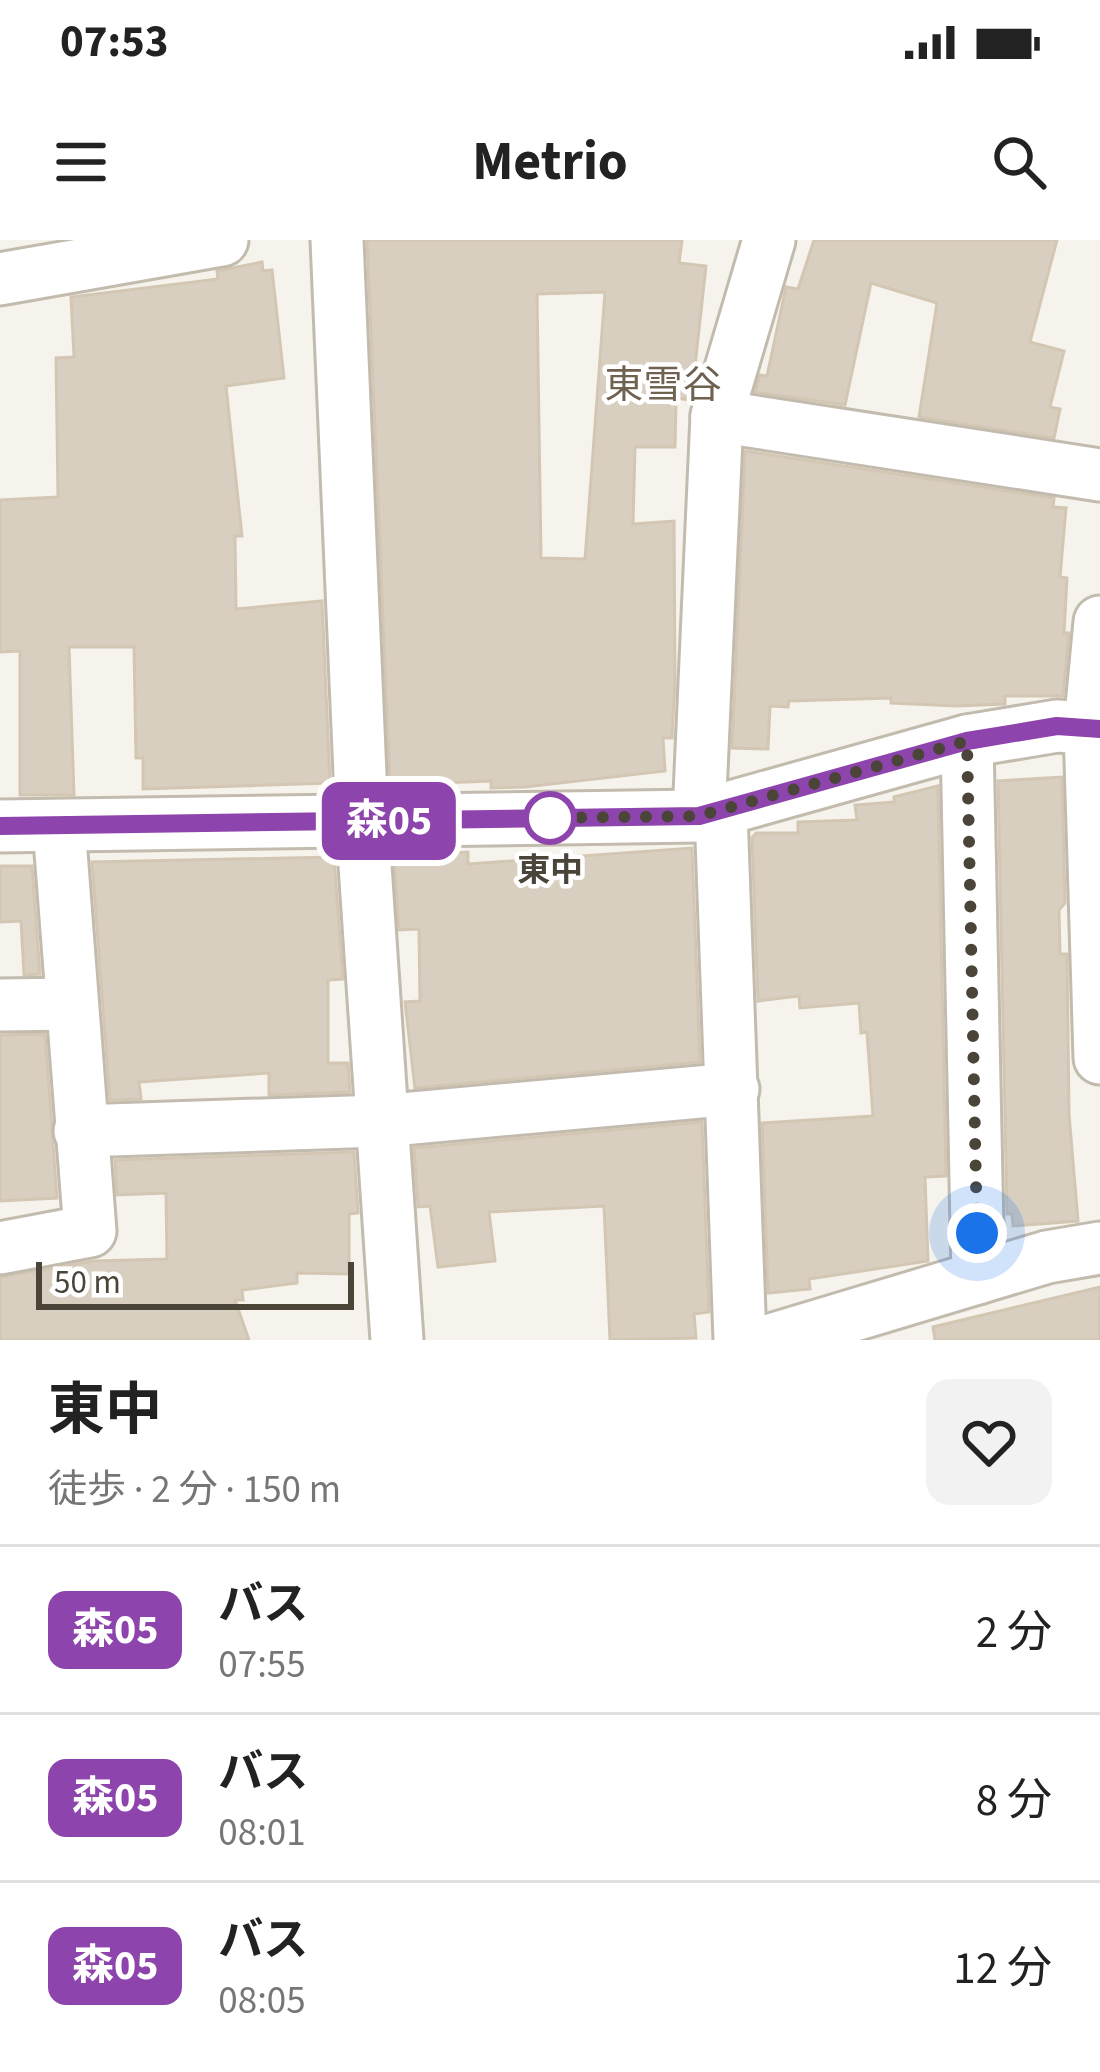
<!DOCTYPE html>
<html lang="ja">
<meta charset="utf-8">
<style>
:root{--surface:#fff;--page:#f2f2f2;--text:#222;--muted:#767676;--line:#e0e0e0}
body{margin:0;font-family:"Source Sans 3","Noto Sans JP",sans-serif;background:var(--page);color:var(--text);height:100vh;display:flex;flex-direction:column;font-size:45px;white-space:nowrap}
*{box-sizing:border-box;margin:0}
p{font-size:39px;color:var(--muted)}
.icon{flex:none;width:66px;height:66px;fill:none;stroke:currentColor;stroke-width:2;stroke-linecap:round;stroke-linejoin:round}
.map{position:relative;height:1100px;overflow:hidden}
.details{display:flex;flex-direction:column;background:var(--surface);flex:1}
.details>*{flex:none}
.badge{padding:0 24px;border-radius:18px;font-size:42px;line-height:78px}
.scale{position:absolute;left:36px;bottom:30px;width:318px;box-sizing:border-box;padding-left:12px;border:6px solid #4b4439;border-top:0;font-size:33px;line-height:42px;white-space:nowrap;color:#4b4439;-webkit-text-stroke:9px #fff;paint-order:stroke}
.you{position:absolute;width:60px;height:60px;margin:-30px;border:9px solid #fff;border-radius:50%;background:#1a73e8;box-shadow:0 0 0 18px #1a73e833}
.map>.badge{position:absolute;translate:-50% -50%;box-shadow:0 0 0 6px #fff}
.round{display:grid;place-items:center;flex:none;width:126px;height:126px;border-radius:24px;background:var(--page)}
.headline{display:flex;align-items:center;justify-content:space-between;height:204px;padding:0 48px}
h1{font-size:57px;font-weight:700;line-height:90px}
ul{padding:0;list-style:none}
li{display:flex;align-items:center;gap:36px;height:168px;padding:0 48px;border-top:3px solid var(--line)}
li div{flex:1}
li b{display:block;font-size:45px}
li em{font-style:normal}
li .badge{min-width:132px;font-weight:700;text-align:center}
.status{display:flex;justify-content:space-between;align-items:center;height:84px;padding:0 60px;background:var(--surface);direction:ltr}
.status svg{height:33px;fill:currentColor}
header{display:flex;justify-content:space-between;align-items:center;height:156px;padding:0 48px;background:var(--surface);font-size:54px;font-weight:700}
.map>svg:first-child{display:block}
</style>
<div class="status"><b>07:53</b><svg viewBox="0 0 49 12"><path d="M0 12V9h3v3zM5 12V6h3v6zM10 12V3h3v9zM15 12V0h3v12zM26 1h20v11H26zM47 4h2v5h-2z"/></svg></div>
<header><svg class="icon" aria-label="menu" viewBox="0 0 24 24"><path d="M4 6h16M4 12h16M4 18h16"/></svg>Metrio<svg class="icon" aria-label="search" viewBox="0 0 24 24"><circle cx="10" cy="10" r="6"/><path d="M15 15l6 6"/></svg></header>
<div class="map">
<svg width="1100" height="1100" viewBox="0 0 1100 1100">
<rect width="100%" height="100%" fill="#f6f3ec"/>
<!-- building -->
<g fill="#d8cfc1" stroke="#d3c7b4" stroke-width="3" fill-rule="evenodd">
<path d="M 367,0 L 682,0 L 679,23 L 706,26 L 695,126 L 700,127 L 690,160 L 676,158 L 675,207 L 635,207 L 633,284 L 674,281 L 675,440 L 672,498 L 663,498 L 665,531 L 525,547 L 491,548 L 491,541 L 390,545 ZM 605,52 L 585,319 L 541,318 L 537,54 Z"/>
<polygon points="814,0 1057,0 1030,102 1064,111 1050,167 1060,169 1054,198 919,177 937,63 871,43 845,165 755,152 760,135 767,136 786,47 798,49"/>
<polygon points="262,22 263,31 272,30 284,138 226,146 242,296 235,296 236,369 322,361 330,543 143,549 143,518 136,518 134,407 69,407 74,555 20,555 20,411 0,412 0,260 58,257 56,118 74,117 71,57 218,39 217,31"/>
<polygon points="745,211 1054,258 1053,267 1066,268 1060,337 1067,338 1064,393 1069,393 1063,456 1005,456 1005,464 957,466 891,463 891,458 789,461 788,467 770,466 768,509 732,508"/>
<polygon points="1062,537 1065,663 1059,670 1060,714 1067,714 1069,874 1078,981 1013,986 1012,974 1007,974 998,541"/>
<polygon points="938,546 946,936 925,937 928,1021 809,1039 810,1049 768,1053 762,883 873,876 867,792 861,793 859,763 800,768 799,756 758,761 752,598 756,593 798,593 798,582 857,580 855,565 894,562 894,557"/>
<polygon points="692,608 700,822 415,848 405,762 420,761 419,689 399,690 394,617 468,612 468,624"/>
<polygon points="334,617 343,739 328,740 328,823 348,823 350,852 269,855 269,833 139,842 141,859 110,860 92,622"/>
<polygon points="0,626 32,626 40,734 24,735 21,681 0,682"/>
<polygon points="45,794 57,958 0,961 0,795"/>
<polygon points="702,882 709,1072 694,1074 696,1098 610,1100 604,966 489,972 495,1021 438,1027 430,966 418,967 414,908"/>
<polygon points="354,912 358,973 349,974 349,1034 297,1033 297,1043 242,1050 243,1060 235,1060 249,1100 0,1100 0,1037 94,1021 167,1019 166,953 117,955 115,920"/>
<polygon points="1100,1047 1100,1100 935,1100 933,1087"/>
</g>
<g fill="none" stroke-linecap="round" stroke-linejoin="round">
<defs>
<g id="minor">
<polyline points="337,0 362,581 397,1100"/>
<polyline points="0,39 222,0"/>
<polyline points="717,176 1100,235"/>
<polyline points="1100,382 1090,487 1100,818"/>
<polyline points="967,501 978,1038"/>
<polyline points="721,572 740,1100"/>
<polyline points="699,576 717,176 769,0"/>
<polyline points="0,586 699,576 967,501 1057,486 1100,489"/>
<polyline points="0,765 71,764"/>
<polyline points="80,891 380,881 733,849"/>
<polyline points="0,1008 90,991 59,586"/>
<polyline points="771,1100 1047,1017 1100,1008"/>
</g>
</defs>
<!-- minor casing -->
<use href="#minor" stroke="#c2bbae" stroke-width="57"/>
<!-- minor -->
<use href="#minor" stroke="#fff" stroke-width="51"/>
</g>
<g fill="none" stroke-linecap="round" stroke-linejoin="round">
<defs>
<polyline id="line" points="0,586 699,576 967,501 1057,486 1100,489"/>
</defs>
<!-- line casing -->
<use href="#line" stroke="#fff" stroke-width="27"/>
<!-- line -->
<use href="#line" stroke="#8e44ad" stroke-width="18"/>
<!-- walk -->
<polyline stroke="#4b4439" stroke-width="12" stroke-dasharray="0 21.6" points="550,578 544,578 699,576 967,501 977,993"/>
</g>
<!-- markers -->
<circle fill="#fff" stroke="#8e44ad" stroke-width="6" cx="550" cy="578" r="24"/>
<g text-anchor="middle" stroke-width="9" stroke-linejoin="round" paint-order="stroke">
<!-- stop labels -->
<g font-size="33" font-weight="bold" fill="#4b4439" stroke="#fff">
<text x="550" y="641">東中</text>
</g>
<!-- quarter labels -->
<g font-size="39" fill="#6e6250" stroke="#fff">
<text x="663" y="158">東雪谷</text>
</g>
</g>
</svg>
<div class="scale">50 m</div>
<div class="you" style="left:977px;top:993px"></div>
<b class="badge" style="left:389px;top:581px;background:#8e44ad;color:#fff">森05</b>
</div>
<section class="details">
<div class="headline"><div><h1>東中</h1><p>徒歩 · 2 分 · 150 m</p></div><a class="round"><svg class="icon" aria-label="heart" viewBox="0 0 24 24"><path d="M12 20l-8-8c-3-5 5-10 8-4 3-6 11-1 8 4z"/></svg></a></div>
<ul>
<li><span class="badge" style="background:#8e44ad;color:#fff">森05</span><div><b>バス</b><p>07:55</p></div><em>2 分</em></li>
<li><span class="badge" style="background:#8e44ad;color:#fff">森05</span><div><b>バス</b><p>08:01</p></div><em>8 分</em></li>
<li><span class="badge" style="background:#8e44ad;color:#fff">森05</span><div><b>バス</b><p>08:05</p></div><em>12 分</em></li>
</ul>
</section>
